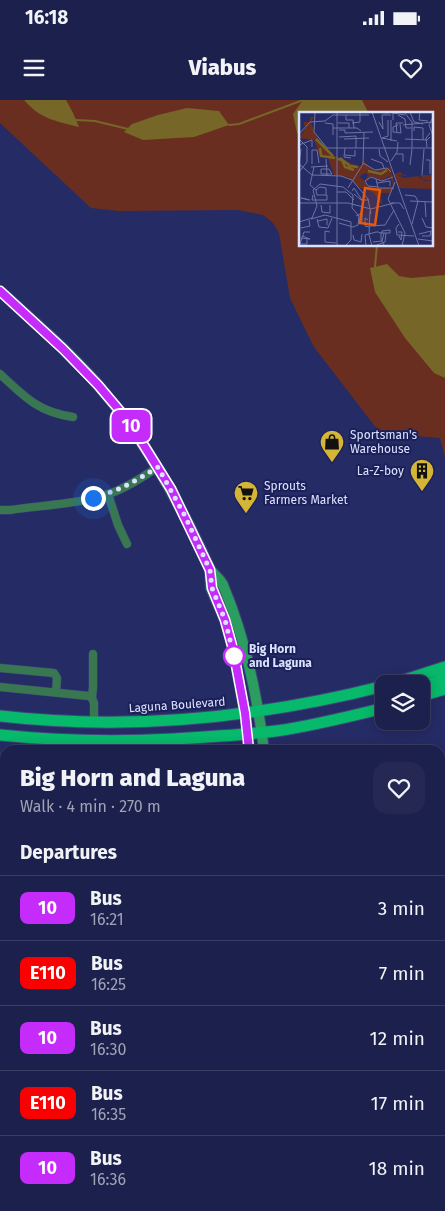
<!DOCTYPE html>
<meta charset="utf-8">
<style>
:root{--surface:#1c204c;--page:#252853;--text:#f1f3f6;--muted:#a0a3b5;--line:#3a3e64}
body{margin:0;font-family:"Fira Sans",sans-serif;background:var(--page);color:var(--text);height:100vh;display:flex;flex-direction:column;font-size:19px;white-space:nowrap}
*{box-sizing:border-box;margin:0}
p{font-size:16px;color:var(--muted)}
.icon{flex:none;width:28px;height:28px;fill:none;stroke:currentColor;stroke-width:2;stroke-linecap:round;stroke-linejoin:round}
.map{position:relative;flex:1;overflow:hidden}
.drawer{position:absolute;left:0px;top:645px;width:445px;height:466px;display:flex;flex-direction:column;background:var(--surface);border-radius:15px 15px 0 0;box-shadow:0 2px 12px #0003,0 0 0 1px var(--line)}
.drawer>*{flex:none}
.badge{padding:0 10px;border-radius:8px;font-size:18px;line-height:32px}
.fabs{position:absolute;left:375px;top:575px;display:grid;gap:10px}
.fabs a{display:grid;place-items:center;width:55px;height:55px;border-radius:10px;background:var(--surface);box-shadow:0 2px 12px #0003,0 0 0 1px var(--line);font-size:25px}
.you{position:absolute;width:25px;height:25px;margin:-12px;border:4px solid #fff;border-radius:50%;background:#1a73e8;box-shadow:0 0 0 8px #1a73e833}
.map>.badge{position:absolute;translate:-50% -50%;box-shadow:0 0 0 2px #fff}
h2{padding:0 20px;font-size:19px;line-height:45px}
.round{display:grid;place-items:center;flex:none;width:52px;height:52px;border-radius:15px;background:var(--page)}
.summary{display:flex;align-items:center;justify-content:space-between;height:85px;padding:0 20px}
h1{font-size:24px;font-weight:800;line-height:38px}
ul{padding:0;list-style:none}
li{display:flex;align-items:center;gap:15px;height:65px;padding:0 20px;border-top:1px solid var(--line)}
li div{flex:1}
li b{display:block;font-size:19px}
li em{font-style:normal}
li .badge{min-width:55px;font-weight:700;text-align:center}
.status{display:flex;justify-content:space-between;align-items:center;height:35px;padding:0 25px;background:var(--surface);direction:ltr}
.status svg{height:14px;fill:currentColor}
header{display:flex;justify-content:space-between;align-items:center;height:65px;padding:0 20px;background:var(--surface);font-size:22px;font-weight:800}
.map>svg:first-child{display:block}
</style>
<div class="status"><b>16:18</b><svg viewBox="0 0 49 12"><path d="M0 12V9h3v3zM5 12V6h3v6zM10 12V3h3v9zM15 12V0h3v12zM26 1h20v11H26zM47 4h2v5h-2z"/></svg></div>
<header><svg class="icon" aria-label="menu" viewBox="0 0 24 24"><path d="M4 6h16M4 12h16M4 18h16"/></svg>Viabus<svg class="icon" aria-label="heart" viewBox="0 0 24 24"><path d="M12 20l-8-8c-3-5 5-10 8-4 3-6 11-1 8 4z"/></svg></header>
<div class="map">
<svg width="445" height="1111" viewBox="0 0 445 1111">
<rect width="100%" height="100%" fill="#252b65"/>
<!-- green -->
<path fill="#6a2e20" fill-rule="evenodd" d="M 0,0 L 445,0 L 445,357 L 440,338 L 380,333 L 314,247 L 304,227 L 290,198 L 279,133 L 273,123 L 263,115 L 238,110 L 119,111 L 91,108 L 0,23 ZM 300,14 L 431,14 L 431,145 L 300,145 Z"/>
<!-- water -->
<g fill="#766627">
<path d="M 24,0 L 66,0 L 73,13 L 79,27 C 56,21 40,19 24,0 Z"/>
<polygon points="303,0 362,0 369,14 300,14 300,37 297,33 293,14"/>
<polygon points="187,8 219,11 229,25 194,37 143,40 124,32 132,24 158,15"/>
<polygon points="387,164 399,176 411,178 445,175 445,278 434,273 405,238 375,192 370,168"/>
</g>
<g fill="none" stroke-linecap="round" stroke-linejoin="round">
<!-- stream -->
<g stroke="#766627" stroke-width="2">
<polyline points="76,20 95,21 128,29"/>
<polyline points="229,25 239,24 303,0"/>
<polyline points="375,167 377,145"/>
</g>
<defs>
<g id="minor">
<path d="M 0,274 C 25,297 38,312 73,317"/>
<polyline points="108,394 118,425 127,444"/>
<path d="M 0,410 L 10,410 C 43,405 83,404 114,392 C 130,386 144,376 158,367"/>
<polyline points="0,568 54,573 57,578 56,592"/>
<polyline points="0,587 89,596 92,598 94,603 94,622"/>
<polyline points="92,598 93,587 93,554"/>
<polyline points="0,695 5,696"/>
<polyline points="0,786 5,786"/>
<polyline points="0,885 5,883"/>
<polyline points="440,934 445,932"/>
<polyline points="0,1074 5,1074"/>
<polyline points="56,1106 56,1111"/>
<polyline points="143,1106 144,1111"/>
<polyline points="227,1106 228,1111"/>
</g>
<g id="secondary">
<path d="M 0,191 C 34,222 69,251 99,286 C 146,341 179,401 209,467 C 212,474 220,478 223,485 C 245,537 257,594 264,650"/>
<polyline points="210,470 211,488 225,520 233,549 245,613 249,650"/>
<polyline points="311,1106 311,1111"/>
</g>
<g id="primary">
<polyline points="392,584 445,567"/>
<polyline points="421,595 429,584 445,578"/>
<polyline points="421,596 445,589"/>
<path d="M 0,616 C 130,631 258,618 384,586"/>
<path d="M 0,635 C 58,641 116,642 174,639 C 208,637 243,635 276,631 C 312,626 348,617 384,608"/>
</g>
</defs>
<!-- minor casing -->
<use href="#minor" stroke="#3e457b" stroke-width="9"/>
<!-- secondary casing -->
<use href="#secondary" stroke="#3e457b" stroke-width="12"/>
<!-- primary casing -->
<use href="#primary" stroke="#3e457b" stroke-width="13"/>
<!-- minor -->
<use href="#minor" stroke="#387750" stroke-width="8"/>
<!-- secondary -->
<use href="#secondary" stroke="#2b9d5f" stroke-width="10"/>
<!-- primary -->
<use href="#primary" stroke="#07b96a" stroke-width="11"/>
</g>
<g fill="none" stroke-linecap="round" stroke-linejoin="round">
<defs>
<polyline id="line" points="0,191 63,249 98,285 120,311 138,336 171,389 210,470 212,488 225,520 233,549 245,613 249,650"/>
</defs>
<!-- line casing -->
<use href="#line" stroke="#fff" stroke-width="11"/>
<!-- line -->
<use href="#line" stroke="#c52bfb" stroke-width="8"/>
<!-- walk -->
<path stroke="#dbe2ff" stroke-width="5" stroke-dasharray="0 9" d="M 93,398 C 118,391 136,381 158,367 L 185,416 L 210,470 L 212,488 L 225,520 L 234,556"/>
</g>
<!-- icons -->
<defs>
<symbol id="shop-pin" viewBox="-11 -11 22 30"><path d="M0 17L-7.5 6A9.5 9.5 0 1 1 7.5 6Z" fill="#d5b535" stroke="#1c2059"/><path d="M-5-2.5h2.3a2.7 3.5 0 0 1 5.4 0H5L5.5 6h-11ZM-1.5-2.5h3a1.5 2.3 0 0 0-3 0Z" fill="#111"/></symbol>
<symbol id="building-pin" viewBox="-11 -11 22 30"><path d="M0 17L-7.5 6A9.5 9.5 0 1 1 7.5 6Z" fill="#d5b535" stroke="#1c2059"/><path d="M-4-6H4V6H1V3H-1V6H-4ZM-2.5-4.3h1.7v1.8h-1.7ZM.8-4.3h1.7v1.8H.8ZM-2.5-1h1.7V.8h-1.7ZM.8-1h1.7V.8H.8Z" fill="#111"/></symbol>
<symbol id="supermarket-pin" viewBox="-11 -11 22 30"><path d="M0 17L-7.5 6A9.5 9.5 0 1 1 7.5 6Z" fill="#d5b535" stroke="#1c2059"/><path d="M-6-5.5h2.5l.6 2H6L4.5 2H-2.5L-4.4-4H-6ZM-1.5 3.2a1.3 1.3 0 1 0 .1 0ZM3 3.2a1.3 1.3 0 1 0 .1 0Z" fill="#111"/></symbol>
</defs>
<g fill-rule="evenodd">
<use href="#shop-pin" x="318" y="328" width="28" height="38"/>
<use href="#building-pin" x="408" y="357" width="28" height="38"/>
<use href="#supermarket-pin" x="232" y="379" width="28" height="38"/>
</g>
<!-- markers -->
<circle fill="#fff" stroke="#c52bfb" stroke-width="2.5" cx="234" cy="556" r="10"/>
<g text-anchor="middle" stroke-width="4" stroke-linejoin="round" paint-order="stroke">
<!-- poi labels -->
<g font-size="12" fill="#dbe2ff" stroke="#1c2059" text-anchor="start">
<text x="350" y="339">Sportsman's<tspan x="350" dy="14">Warehouse</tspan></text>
<text x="404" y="375" text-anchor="end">La-Z-boy</text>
<text x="264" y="390">Sprouts<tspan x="264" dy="14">Farmers Market</tspan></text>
</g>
<!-- stop labels -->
<g font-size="12" font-weight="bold" fill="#dbe2ff" stroke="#1c2059" text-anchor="start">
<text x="249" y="553">Big Horn<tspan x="249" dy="14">and Laguna</tspan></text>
</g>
<!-- street labels -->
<g font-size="12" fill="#dbe2ff" stroke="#1c2059">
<text transform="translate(177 605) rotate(-4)" y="4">Laguna Boulevard</text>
</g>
</g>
<!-- overview -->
<g transform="translate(299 12)">
<rect width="134" height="134" fill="#252b65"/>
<path d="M 11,5 L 15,5 L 12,10 L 15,20 L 22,32 L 34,43 L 59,54 L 63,54 L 63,50 L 64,49 L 75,59 L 91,55 L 96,74 L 91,81 L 81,81 L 84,94 L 74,80 L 61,76 L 49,65 L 35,63 L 29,46 L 21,45 L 15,28 L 0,26 L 9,12 L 6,15 L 4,10 L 11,10 ZM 66,61 L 69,63 L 66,69 L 72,64 L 83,68 L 91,64 L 95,76 L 69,76 L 65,68 L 60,65 ZM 101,60 L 105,64 L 107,61 L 107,64 L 99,63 L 105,66 L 119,64 L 125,69 L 133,68 L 124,68 L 121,63 L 133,63 L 134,77 L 100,76 L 95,62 Z" fill="#6a2e20" fill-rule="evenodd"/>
<path fill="none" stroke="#766627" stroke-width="2.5" d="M 17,27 L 34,44M 21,36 L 22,44 L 36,46M 41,46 L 51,54 L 59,55M 39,47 L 43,48 L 46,55 L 55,58M 69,59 L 82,62 L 88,58"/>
<path fill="none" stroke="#6e74a3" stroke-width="1" d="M 16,0 L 15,20 L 28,36 L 134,36M 38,0 L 38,134M 73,0 L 120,134M 75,0 L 90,1M 105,0 L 113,10 L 113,36M 111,0 L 115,10 L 124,12M 121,0 L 120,8 L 129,9M 47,3 L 47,8 L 54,8 L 55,16M 99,3 L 106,7 L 107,16 L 112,16M 134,5 L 130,13 L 134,24M 92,8 L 92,29M 94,8 L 94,1 L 106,3M 80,10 L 84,17 L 83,3 L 92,3M 26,11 L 34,12 L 34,23M 39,11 L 50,11 L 50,16M 53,11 L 61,10 L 61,0M 99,13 L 94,15 L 94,20 L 102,21 L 101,12M 104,13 L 134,10M 34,16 L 58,16 L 62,19M 40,18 L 46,18 L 46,21 L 74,20M 115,19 L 115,15 L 124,16 L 124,28M 98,21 L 97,11 L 104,11M 0,22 L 11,10 L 26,9 L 34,3 L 70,3M 40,25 L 57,24 L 57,36M 83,26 L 98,29M 83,26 L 89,24 L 89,8M 45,27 L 70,26M 106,27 L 128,28 L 131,25M 0,33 L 13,28 L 13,35M 128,35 L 127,26 L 131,21M 46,36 L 45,45 L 52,46M 80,37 L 81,44 L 89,50M 97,42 L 104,42 L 104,50M 46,43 L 56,44 L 56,38M 27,47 L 28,64M 72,47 L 83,51 L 85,56M 127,48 L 131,48 L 131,62M 92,49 L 98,40 L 99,30M 64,51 L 76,58 L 88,56 L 92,60M 0,52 L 2,37M 0,52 L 13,63 L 42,64 L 53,68 L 69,87 L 72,102M 13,52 L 13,38 L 18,38 L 20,51M 111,53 L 113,37M 12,55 L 29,54M 15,55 L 11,73 L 17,78 L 21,75 L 27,76 L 27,83M 22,57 L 30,57 L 33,62 L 22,62 ZM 0,60 L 8,50 L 8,35 L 1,28M 123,63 L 125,37M 77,67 L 79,76 L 95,76M 96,70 L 89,87 L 106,121 L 103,134M 78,71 L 91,69 L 91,74M 79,75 L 69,74 L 66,69 L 72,65 L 83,69 L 94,65M 49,76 L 64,52 L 65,21M 53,79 L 55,76 L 63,88M 38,80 L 47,80 L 55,88M 55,82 L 62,88 L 70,88M 14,83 L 13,88 L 28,88 L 28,83 L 18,83 L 17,78M 106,83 L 116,84 L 119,89M 10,88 L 2,86 L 11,88M 111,89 L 134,90M 126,90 L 127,105M 0,91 L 49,91 L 72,97 L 95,91M 92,91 L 101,91 L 105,97M 22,93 L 23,100 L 31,101 L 31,93M 71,99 L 70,123 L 73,134M 57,104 L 63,101 L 63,110M 123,106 L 127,115 L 134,116M 12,107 L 26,103 L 52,110 L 52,128 L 46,134M 18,107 L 20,115 L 29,116 L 33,106M 69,108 L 66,106 L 66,114 L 70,115M 19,109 L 28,107 L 28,113M 0,110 L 13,106 L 18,94 L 14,78 L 21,72 L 44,75 L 54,83 L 53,96 L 60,104 L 59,113 L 54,115 L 40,111M 100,112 L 97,116 L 98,123 L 115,124M 113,112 L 119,89M 71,114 L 86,113 L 95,98M 2,116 L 11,114 L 10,108M 31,120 L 26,119 L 26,130 L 37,131M 99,120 L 103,120 L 102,128 L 100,124M 120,122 L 132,119 L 131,124 L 123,124M 54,123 L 55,128 L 62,130 L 63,122M 2,126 L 11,127 L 3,124M 8,127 L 8,132 L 1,132 L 5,120 L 11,120M 119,127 L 134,129M 74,130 L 83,129 L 85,121M 12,134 L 28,134M 67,134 L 66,123 L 77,120 L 79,120 L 82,121 L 91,121 L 91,118 L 83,119 L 83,121 L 82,121 L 82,127 L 85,133M 75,134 L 86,130 L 87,121"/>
<path fill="#e8590c" fill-opacity="0.15" stroke="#e8590c" stroke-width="2.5" d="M 66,76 L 81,78 L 76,113 L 61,111 Z"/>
<rect width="134" height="134" fill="none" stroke="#dbe2ff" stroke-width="2.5"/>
</g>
</svg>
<div class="fabs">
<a><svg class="icon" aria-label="layers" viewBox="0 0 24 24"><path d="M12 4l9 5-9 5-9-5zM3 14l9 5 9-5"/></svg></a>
</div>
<div class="you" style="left:93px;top:398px"></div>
<b class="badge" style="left:131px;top:326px;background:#c52bfb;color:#fff">10</b>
<section class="drawer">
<div class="summary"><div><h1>Big Horn and Laguna</h1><p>Walk · 4 min · 270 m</p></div><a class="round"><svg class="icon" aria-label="heart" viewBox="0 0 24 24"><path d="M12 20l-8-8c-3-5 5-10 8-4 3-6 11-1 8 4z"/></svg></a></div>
<h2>Departures</h2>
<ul>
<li><span class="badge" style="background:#c52bfb;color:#fff">10</span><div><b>Bus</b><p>16:21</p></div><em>3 min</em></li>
<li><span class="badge" style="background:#fa0000;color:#fff">E110</span><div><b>Bus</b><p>16:25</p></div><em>7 min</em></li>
<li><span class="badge" style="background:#c52bfb;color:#fff">10</span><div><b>Bus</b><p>16:30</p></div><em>12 min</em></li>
<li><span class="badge" style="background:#fa0000;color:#fff">E110</span><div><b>Bus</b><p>16:35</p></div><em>17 min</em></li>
<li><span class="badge" style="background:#c52bfb;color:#fff">10</span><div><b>Bus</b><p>16:36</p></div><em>18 min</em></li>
</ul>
</section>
</div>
